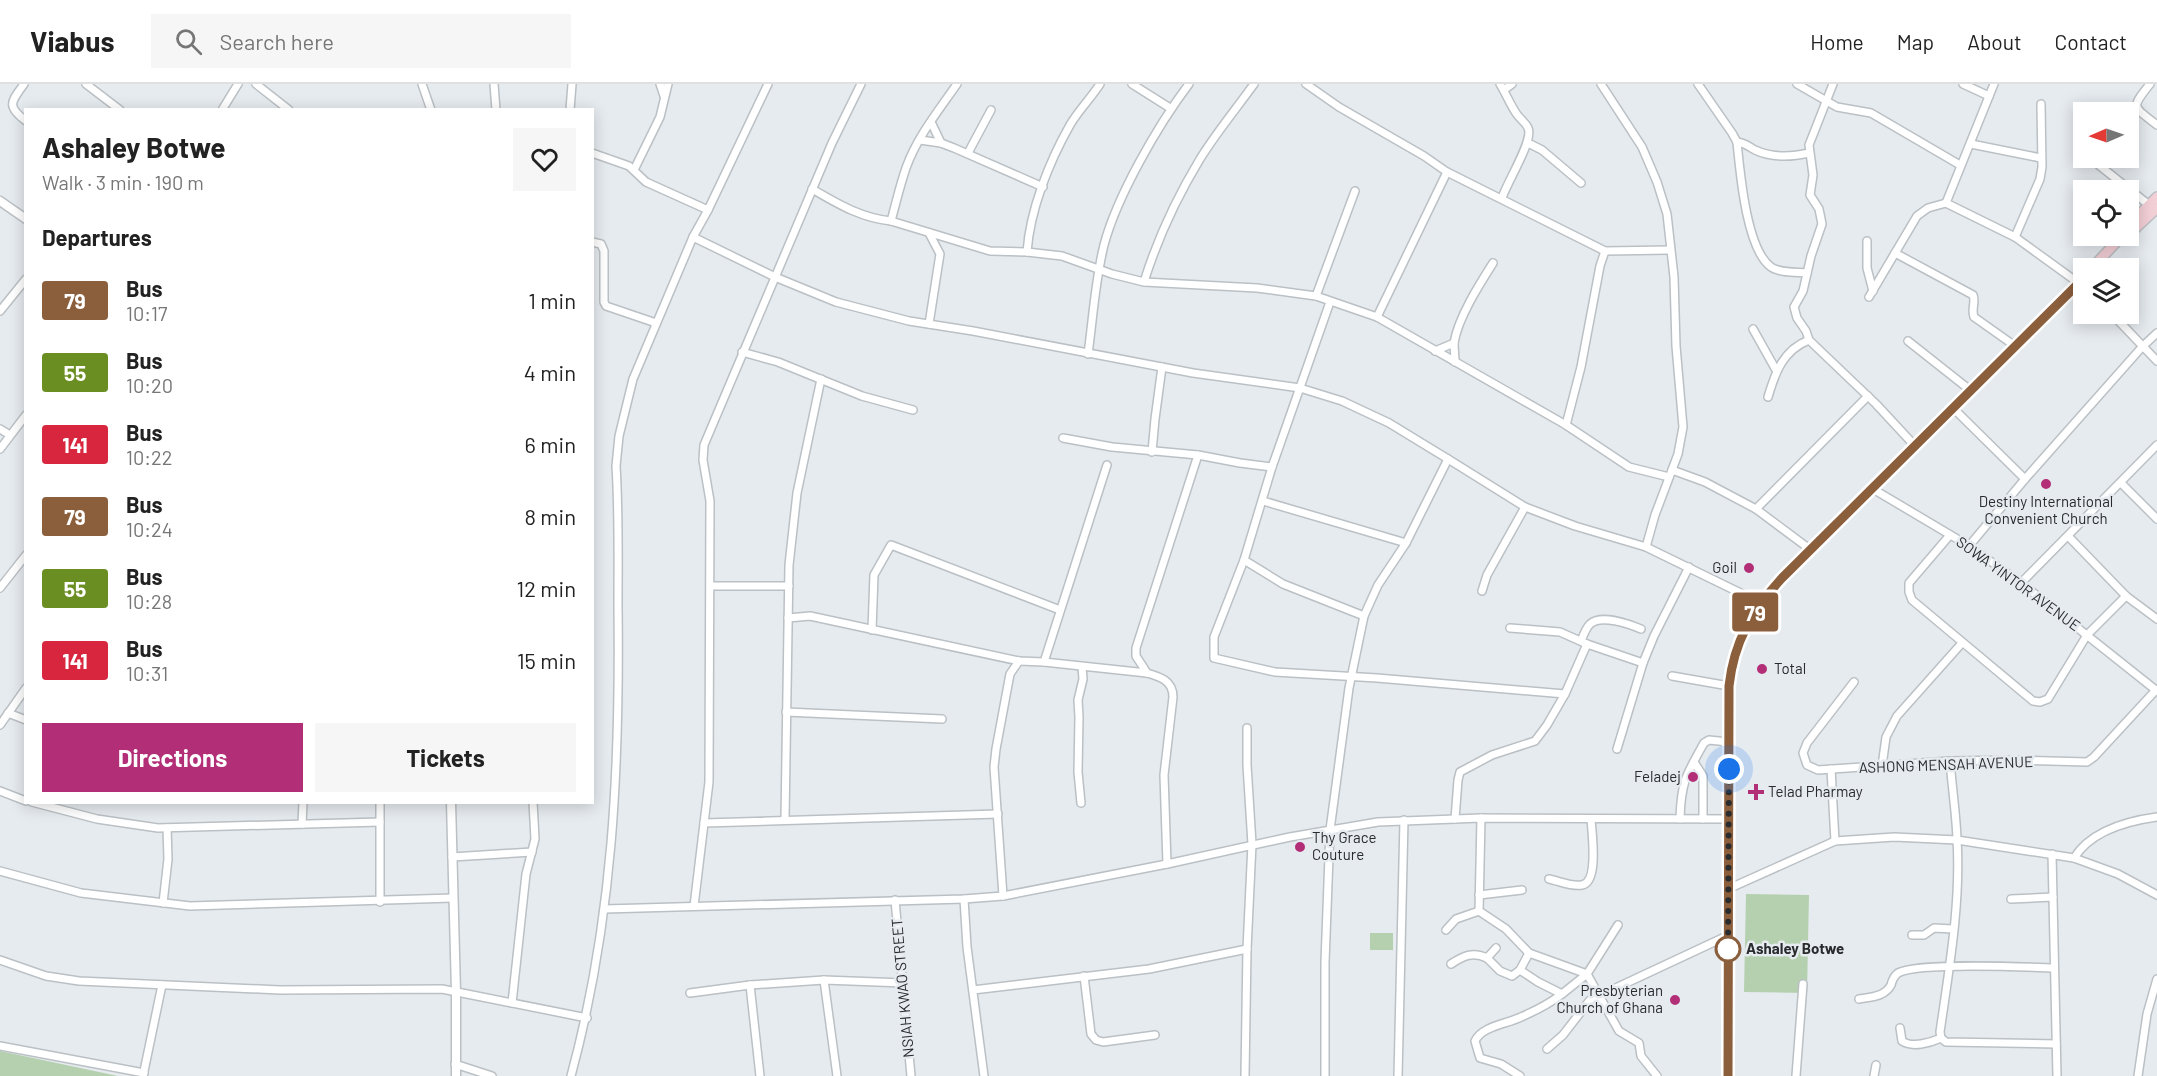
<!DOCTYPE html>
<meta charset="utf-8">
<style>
:root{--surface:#fff;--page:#f6f6f6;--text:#222;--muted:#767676;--line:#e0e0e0;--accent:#b22f78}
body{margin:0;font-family:Barlow,sans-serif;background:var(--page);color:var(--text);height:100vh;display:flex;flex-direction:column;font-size:22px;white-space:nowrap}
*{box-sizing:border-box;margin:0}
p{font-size:20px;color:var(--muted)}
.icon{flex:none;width:33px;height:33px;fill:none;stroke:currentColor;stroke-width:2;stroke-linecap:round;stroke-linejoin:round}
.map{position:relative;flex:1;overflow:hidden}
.details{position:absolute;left:24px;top:24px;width:570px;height:696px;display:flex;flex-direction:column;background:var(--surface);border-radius:0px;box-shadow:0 3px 15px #0003}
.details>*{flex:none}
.badge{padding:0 12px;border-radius:4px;font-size:21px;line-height:39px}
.needle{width:39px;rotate:268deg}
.buttons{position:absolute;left:2073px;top:18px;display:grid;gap:12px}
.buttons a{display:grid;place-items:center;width:66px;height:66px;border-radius:0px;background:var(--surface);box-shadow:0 3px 15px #0003;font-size:30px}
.you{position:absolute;width:30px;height:30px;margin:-15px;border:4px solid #fff;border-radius:50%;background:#1a73e8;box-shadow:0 0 0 9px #1a73e833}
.map>.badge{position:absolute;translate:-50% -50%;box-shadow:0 0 0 3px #fff}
h2{padding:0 18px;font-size:22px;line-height:54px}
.round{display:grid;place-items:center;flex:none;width:63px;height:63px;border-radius:0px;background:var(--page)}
.overview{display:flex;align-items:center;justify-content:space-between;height:102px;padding:0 18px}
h1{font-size:28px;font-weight:700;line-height:45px}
.primary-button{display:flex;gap:12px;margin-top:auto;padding:12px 18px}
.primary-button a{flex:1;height:69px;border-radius:0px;background:var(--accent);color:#fff;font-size:24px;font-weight:700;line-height:69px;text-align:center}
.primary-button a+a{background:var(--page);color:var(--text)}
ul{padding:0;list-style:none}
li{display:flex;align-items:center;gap:18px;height:72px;padding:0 18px}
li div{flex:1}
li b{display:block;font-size:22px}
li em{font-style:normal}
li .badge{min-width:66px;font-weight:700;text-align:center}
header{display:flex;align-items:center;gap:36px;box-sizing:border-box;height:84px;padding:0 30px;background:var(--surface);border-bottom:2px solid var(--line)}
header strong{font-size:28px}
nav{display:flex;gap:33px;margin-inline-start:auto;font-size:21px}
.search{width:420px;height:54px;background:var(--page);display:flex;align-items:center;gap:15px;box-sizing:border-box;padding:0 21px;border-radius:0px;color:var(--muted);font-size:22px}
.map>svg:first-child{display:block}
</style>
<header>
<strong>Viabus</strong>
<div class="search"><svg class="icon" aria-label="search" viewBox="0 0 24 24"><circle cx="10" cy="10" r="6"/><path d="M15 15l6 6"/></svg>Search here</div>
<nav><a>Home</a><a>Map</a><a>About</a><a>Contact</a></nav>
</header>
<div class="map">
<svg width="2157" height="992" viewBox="0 0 2157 992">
<rect width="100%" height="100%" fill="#e6ebf0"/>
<!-- green -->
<g fill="#b5d0af">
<polygon points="1746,810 1809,811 1807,909 1744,908"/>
<rect x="1370" y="849" width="23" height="17"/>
<polygon points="0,967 118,992 0,992"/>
</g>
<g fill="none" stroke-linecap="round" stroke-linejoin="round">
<defs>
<g id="minor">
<path d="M 24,0 C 11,18 6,22 26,37"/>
<polyline points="86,0 120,26"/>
<polyline points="256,0 289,26"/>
<polyline points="422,0 431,26"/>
<polyline points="494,0 496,26"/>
<polyline points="660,0 664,12"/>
<polyline points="1132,0 1170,24"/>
<polyline points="1306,0 1339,23 1424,72 1447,88 1605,167 1670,166"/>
<path d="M 1500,0 C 1506,10 1510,20 1516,29 C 1519,34 1526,39 1528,44 C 1534,56 1507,98 1502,114"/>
<polyline points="1601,0 1642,63 1657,98 1667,130 1674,193 1676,262 1683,343 1678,370 1655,431 1646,463"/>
<path d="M 1698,0 L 1732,49 L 1737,58 C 1740,87 1746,165 1771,183 C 1779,189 1797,188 1807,189"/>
<polyline points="1797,0 1837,23 1871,29 1960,81"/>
<polyline points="1833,0 1809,61 1813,91 1810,111 1819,125 1822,140 1811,172 1803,207 1794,223 1797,234 1806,247 1809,256 1876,320 1915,362"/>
<polyline points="1963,0 1989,12"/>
<polyline points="1994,0 1946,119 2015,153 2084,203"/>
<path d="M 2150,0 C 2130,25 2133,22 2157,41"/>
<polyline points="1504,6 1512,0"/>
<polyline points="222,26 238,0"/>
<polyline points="570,26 572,0"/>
<polyline points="931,38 941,59"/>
<polyline points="920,56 941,59 954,64 1043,103"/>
<path d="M 1737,58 C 1745,59 1748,62 1755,66 C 1772,74 1791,73 1809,69"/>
<polyline points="1528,59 1542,66 1581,99"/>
<polyline points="1971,60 2041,74"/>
<polyline points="592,69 629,82 646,98 708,126"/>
<polyline points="968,69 991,26"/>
<polyline points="2090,74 2149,121"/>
<polyline points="634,86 660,33 668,0"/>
<path d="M 812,105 C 838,120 861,134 891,137 L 990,167 L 1027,168 L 1062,172 L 1112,190 L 1144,198 L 1257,204 L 1316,212 L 1377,233 L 1566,341 L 1629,383 L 1669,393"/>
<path d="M 891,137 C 896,119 900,101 906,84 C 917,53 939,26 957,0"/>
<polyline points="693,153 775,193 836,218 909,237 973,247 1193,289 1300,304 1342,317 1389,339 1448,375 1525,423 1575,442 1646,463 1761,519"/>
<polyline points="2015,153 2040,95 2042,83 2041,20"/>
<polyline points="1867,157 1867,184 1873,207"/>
<polyline points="592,158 601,160 604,167 604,218 606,222 656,239"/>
<path d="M 1027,168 C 1030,126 1049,78 1070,41 C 1078,27 1091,14 1100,0"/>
<path d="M 1895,169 L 1973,211 C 1976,218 1971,225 1974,233 L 2015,262"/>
<path d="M 1144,198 C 1157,156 1177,113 1200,75 C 1216,49 1236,25 1254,0"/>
<polyline points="1316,212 1355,107"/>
<polyline points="1869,213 1917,132 1928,124 1946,119"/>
<polyline points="1330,218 1272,383 1244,476 1214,553 1214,574 1275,588 1377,594 1565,610"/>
<polyline points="0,227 26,195"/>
<polyline points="2112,230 2157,277"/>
<polyline points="1377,233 1447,88"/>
<polyline points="929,240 940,170 929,149"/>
<polyline points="1753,245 1776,286"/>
<polyline points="1908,257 1970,306"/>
<polyline points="1435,267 1454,259"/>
<polyline points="742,268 778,278 862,312 913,326"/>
<path d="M 1088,270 C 1093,234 1095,197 1104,161 C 1117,112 1158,41 1189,0"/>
<path d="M 1455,278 C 1455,272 1454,265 1454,259 C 1458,234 1479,201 1493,179"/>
<path d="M 1768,313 C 1775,289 1783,266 1809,256"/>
<polyline points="1953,324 2025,395"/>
<polyline points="1566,341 1581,283 1600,182 1605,167"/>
<polyline points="0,345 10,351"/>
<polyline points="1063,354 1112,363 1198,371 1240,379 1272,383"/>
<polyline points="0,365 26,331"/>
<polyline points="1152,368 1155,335 1162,283"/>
<polyline points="1672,386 1705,398 1756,425 1811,466"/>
<polyline points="2121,399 2157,435"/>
<polyline points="1873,405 1969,462 2021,499 2157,607"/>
<polyline points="1263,417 1406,459"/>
<polyline points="1756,425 1868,312"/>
<polyline points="1950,451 1909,499 1909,508 1912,516 2033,617 2040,618 2048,615 2087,551 2126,512"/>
<polyline points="2068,452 2126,512 2157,535"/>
<polyline points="1969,462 2025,395 2142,263 2157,249"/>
<polyline points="1244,476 1283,500 1364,532"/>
<polyline points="2021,499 2157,361"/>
<polyline points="711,502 789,502"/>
<polyline points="0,504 26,471"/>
<polyline points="1482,507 1487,491 1525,423"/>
<path d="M 788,534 L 810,532 L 1019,577 L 1044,578 L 1147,589 C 1161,593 1173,597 1173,613 L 1164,691 L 1167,780"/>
<polyline points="1510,544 1560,548 1587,560 1643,579"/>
<polyline points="872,546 874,491 891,461 1060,526"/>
<path d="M 1581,557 C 1583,552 1586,544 1590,540 C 1601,530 1629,540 1641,545"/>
<polyline points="1044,578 1107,381"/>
<polyline points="1147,589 1136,572 1136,564 1198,371"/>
<polyline points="1672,592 1729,602"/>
<polyline points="1854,598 1807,659 1803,669 1807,681 1818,686 1950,677 2014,676 2087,678 2094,673 2156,606"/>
<polyline points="786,628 942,635"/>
<polyline points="8,629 26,636"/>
<polyline points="0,641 26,604"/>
<polyline points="1617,665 1643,579 1654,552 1689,483"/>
<polyline points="1694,678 1703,692 1703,735"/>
<polyline points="1882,682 1886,653 1897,632 1962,559"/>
<polyline points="1831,685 1835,757"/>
<polyline points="0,707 26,717"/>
<polyline points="32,718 97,735 158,744 380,738"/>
<polyline points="380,718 380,818"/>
<polyline points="1081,719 1078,688 1079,633 1078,616 1083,595 1082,583"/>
<polyline points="1481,734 1479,827 1506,845 1529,869 1587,890 1619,947 1639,959 1641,972 1657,992"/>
<polyline points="785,735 789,481 797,409 821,295"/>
<polyline points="1455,735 1458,696 1460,688 1492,671 1535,657 1547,641 1565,610 1587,560"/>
<path d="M 1680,735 C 1681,698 1686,691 1704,659 L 1709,656 L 1728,658"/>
<polyline points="704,739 998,730"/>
<polyline points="302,740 303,718"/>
<polyline points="2052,770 2057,992"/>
<polyline points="452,773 532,768"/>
<path d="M 2074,774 C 2091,747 2127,737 2157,733"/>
<polyline points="0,787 81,809 190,822 453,814"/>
<path d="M 1549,795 C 1559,797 1572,803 1582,801 C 1599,798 1592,750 1591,735"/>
<polyline points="1728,805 1835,757 1894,753 1957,756 2074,774 2118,790 2157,811"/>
<polyline points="1479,811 1522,806"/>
<polyline points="1003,812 994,683 996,665 1010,590 1019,577"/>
<polyline points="964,815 967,863 984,992"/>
<polyline points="2011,815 2053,813"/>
<polyline points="895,816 911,992"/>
<polyline points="163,819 168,775 167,744"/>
<polyline points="694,822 709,698 710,417 703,376 704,361 832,59 861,0"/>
<polyline points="605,825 964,815 1003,812 1167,780 1290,753 1378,738 1481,734 1730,735"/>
<polyline points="1446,846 1456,835 1479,827"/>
<polyline points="1912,851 1924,851 1934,844 1953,845"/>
<polyline points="1496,864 1487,874 1500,887 1512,892 1520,886 1538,898 1562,910 1587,890 1618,841"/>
<polyline points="0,876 46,892 79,897 280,906 442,905 587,934"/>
<path d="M 1451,880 C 1463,872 1473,867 1487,874"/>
<polyline points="1520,886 1529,869"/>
<polyline points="1084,892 1091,950 1096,956 1103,958 1155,951"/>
<polyline points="824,896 837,992"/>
<polyline points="750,901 760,992"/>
<polyline points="973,906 1149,885 1247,865"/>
<polyline points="690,909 750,901 824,896 904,899"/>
<path d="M 1859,915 C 1870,913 1885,913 1891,901 C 1892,897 1894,892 1898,889 C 1918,878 2025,883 2054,884"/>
<polyline points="512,919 526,790 535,755 533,718"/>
<path d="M 1900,944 L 1902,957 C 1912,964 1930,959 1941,954 L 1946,958 L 2056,960"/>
<path d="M 1941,954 L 1940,948 C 1949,885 1961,819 1957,755 C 1956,729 1952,703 1950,677"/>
<polyline points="0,962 144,989"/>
<polyline points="1547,965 1563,951 1590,916 1727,852"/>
<polyline points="455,980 492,992"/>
<polyline points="143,992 162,901"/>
<path d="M 571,992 C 613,837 620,683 618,523 C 618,476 619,429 616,382 L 619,352 L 633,295 L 693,153 L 708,126 L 768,0"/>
<polyline points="1245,992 1247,865 1252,760 1247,681 1247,644"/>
<polyline points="1325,992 1325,878 1330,746 1349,604 1364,532 1378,501 1406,459 1448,375"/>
<polyline points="1398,992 1404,736"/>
<path d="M 1520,992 L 1501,980 L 1480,974 L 1475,957 C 1482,942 1507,940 1521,933 C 1535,927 1549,920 1562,910"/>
<polyline points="1796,992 1803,900"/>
<polyline points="1874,992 1876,981"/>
<polyline points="2138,992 2147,930 2157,895"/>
</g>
<g id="tertiary">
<polyline points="0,117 26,135"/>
<polyline points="451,718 456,908 456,992"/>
</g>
<g id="secondary">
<polyline points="2128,142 2157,113"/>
<polyline points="2128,151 2157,124"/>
<polyline points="2092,184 2122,152"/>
<path d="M 1728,992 L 1729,602 C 1734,559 1753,525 1782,494 L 2084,194"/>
</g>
</defs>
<!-- minor casing -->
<use href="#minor" stroke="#bbc0c4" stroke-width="10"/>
<!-- tertiary casing -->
<use href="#tertiary" stroke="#bbc0c4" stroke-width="11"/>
<!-- secondary casing -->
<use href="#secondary" stroke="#bbc0c4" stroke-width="12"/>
<!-- minor -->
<use href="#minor" stroke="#fff" stroke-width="7"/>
<!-- tertiary -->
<use href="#tertiary" stroke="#fff" stroke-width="8"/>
<!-- secondary -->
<use href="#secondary" stroke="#f3cfd6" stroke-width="9"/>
</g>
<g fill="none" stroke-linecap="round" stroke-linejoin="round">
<defs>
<path id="line" d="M 1728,992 L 1729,602 C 1734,557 1752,527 1782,494 L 2084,194"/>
</defs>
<!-- line casing -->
<use href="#line" stroke="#fff" stroke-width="14"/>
<!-- line -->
<use href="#line" stroke="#8b5e3c" stroke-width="9"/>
<!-- walk -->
<polyline stroke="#292b2d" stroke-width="6" stroke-dasharray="0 10.8" points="1728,865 1728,873 1729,685"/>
</g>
<!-- markers -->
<g fill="#b22f78" stroke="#e6ebf0" stroke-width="2">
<circle cx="2046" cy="400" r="6"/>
<circle cx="1749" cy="484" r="6"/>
<circle cx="1762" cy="585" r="6"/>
<circle cx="1693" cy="693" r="6"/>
<path d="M1753 699h6v6h6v6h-6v6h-6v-6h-6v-6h6z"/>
<circle cx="1300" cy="763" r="6"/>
<circle cx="1675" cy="916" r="6"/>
</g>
<circle fill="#fff" stroke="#8b5e3c" stroke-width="3" cx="1728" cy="865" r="12"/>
<g text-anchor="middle" stroke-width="5" stroke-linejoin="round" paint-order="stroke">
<!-- poi labels -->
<g font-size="15" fill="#292b2d" stroke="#e6ebf0" text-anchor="end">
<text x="2046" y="423" text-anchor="middle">Destiny International<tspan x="2046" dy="17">Convenient Church</tspan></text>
<text x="1737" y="489">Goil</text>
<text x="1774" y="590" text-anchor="start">Total</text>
<text x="1681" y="698">Feladej</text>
<text x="1768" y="713" text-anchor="start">Telad Pharmay</text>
<text x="1312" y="759" text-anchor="start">Thy Grace<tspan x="1312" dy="17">Couture</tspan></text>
<text x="1663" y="912">Presbyterian<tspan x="1663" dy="17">Church of Ghana</tspan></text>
</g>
<!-- street labels -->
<g font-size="15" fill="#292b2d" stroke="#e6ebf0">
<text transform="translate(2018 500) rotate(36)" y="5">SOWA YINTOR AVENUE</text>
<text transform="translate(1946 681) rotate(-2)" y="5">ASHONG MENSAH AVENUE</text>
<text transform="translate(903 904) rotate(-95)" y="5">NSIAH KWAO STREET</text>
</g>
<!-- stop labels -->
<g font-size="15" font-weight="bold" fill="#292b2d" stroke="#e6ebf0" text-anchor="start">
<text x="1746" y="870">Ashaley Botwe</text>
</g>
</g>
</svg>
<div class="buttons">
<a><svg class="needle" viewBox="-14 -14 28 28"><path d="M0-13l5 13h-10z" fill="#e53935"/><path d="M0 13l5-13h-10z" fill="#767676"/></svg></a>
<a><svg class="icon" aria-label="locate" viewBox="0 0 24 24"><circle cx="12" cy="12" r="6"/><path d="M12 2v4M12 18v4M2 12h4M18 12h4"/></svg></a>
<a><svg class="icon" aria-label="layers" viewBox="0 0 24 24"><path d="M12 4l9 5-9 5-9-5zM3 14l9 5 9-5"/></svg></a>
</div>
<div class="you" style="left:1729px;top:685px"></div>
<b class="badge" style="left:1755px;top:528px;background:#8b5e3c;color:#fff">79</b>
<section class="details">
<div class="overview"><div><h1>Ashaley Botwe</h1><p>Walk · 3 min · 190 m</p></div><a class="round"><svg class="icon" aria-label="heart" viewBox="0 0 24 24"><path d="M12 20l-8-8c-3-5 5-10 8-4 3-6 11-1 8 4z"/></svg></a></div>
<h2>Departures</h2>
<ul>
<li><span class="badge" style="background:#8b5e3c;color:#fff">79</span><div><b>Bus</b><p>10:17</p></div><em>1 min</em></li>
<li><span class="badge" style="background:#6b8e23;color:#fff">55</span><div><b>Bus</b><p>10:20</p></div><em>4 min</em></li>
<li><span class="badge" style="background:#d7263d;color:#fff">141</span><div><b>Bus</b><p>10:22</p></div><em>6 min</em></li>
<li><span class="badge" style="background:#8b5e3c;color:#fff">79</span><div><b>Bus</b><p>10:24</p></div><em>8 min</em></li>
<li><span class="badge" style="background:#6b8e23;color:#fff">55</span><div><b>Bus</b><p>10:28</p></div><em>12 min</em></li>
<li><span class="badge" style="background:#d7263d;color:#fff">141</span><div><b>Bus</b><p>10:31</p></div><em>15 min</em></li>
</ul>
<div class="primary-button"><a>Directions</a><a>Tickets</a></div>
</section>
</div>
